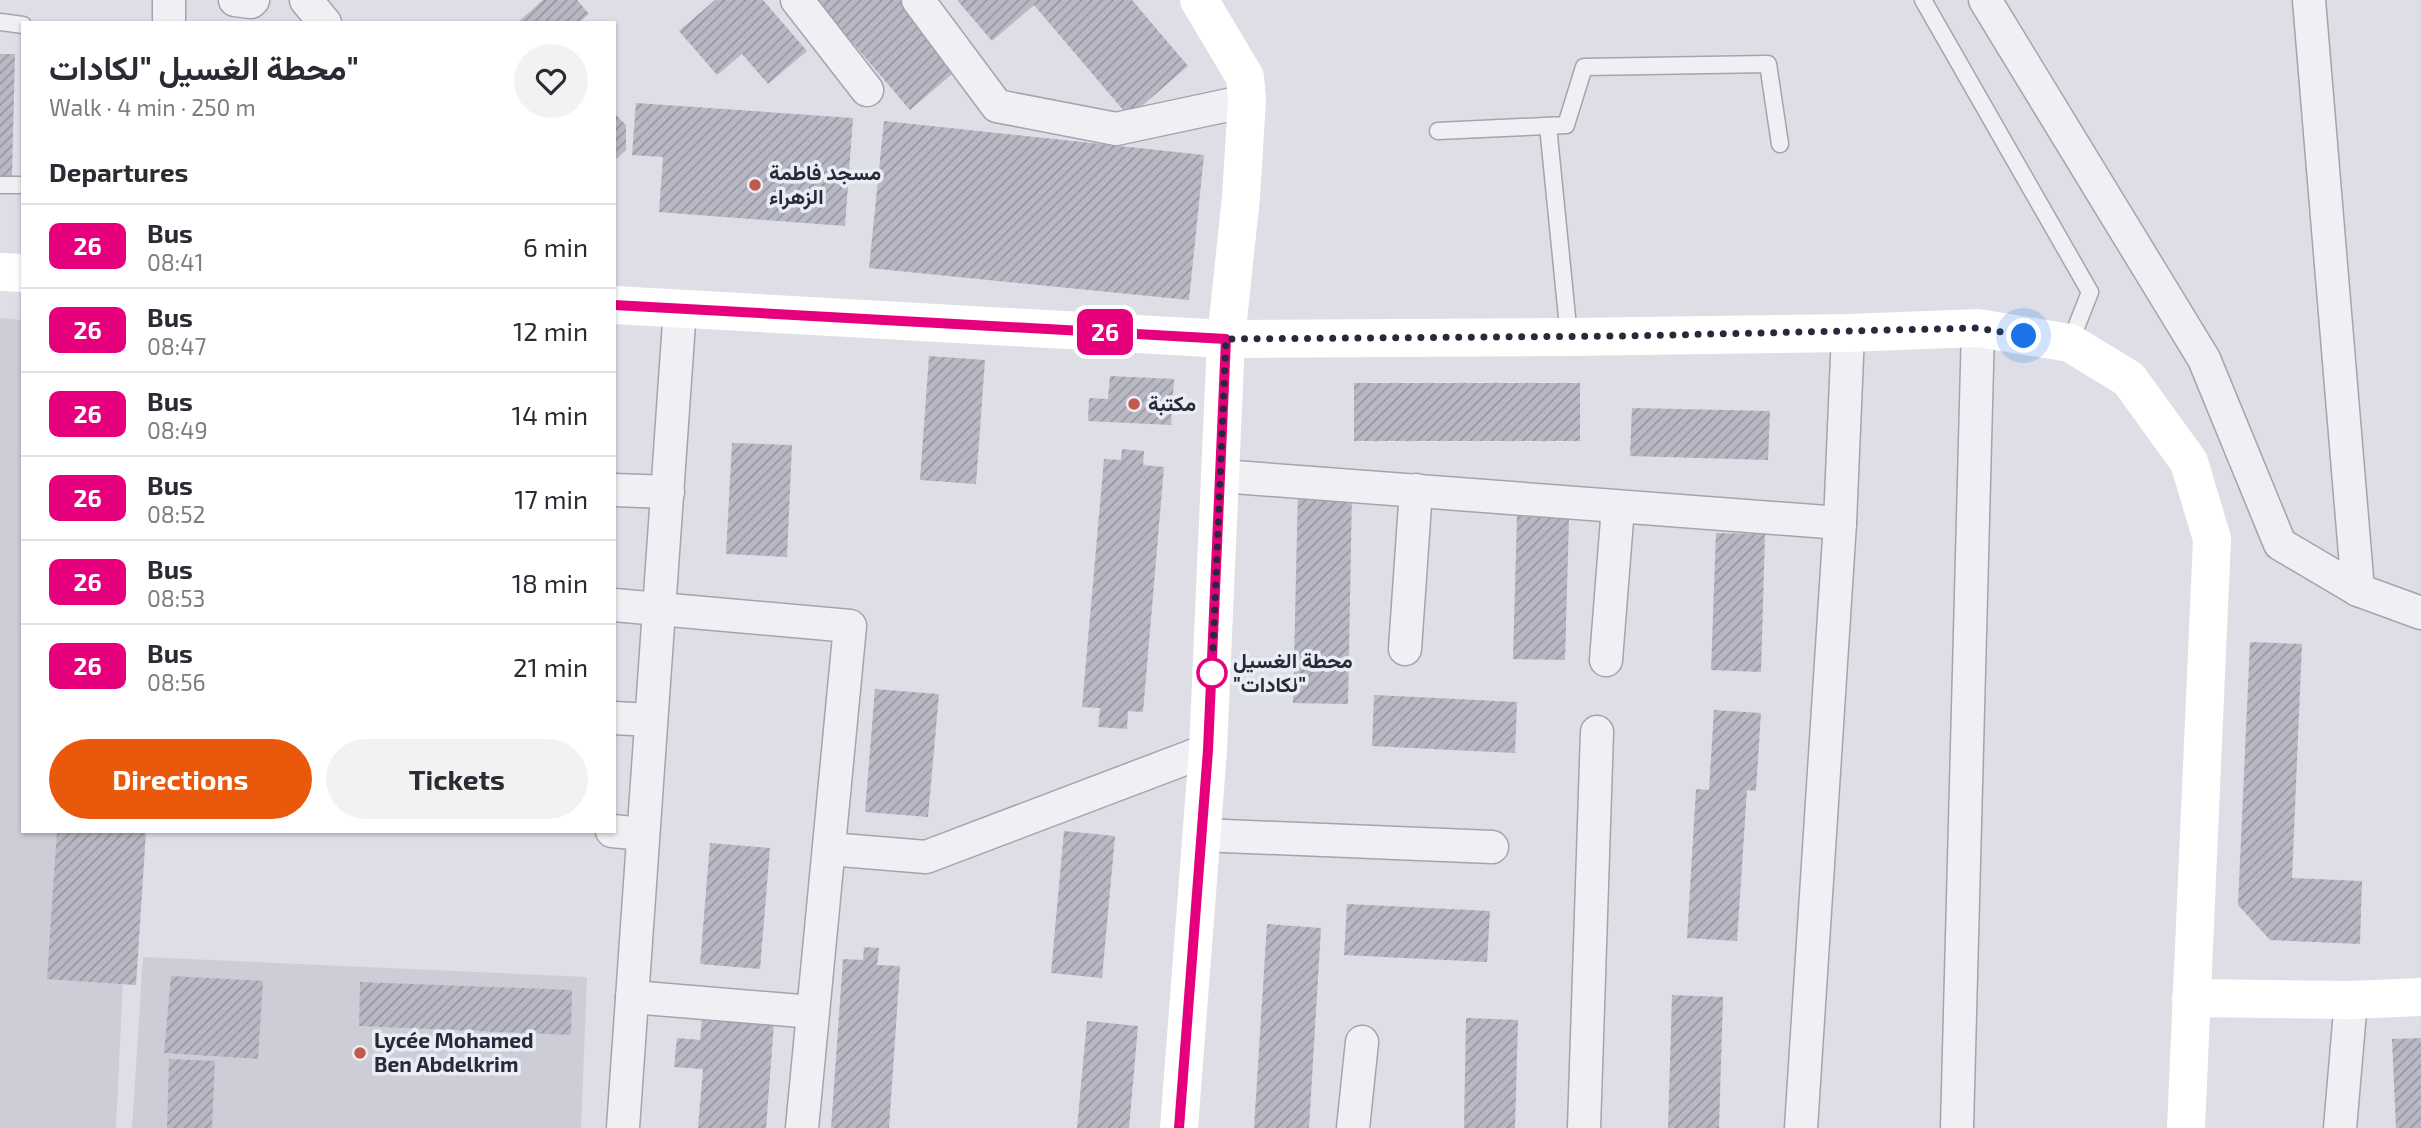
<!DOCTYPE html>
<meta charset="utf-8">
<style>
:root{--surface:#fff;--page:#f2f2f3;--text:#2b2b33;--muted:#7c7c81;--line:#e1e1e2;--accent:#ea580c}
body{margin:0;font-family:"Exo 2",Vazirmatn,sans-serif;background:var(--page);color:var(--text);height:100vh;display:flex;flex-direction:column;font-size:26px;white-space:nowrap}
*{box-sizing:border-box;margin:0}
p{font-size:23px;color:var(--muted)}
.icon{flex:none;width:38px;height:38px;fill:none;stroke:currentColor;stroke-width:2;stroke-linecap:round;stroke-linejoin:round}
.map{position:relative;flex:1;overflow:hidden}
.drawer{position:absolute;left:21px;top:21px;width:595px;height:812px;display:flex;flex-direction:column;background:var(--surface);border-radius:0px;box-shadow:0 2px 5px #0004}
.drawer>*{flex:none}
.badge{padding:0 14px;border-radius:10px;font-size:24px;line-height:46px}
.you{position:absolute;width:35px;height:35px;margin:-18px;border:5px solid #fff;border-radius:50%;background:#1a73e8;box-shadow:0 0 0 10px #1a73e833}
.map>.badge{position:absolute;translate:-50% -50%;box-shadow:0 0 0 4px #fff}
h2{padding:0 28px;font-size:26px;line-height:63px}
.round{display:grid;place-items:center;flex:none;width:74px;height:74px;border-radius:37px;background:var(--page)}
.overview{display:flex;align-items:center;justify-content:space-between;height:119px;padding:0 28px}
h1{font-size:33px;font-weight:700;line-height:52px}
.button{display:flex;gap:14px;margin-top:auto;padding:14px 28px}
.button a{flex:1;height:80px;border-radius:42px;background:var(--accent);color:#fff;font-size:28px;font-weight:700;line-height:80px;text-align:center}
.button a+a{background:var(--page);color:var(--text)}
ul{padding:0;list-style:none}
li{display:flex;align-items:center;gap:21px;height:84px;padding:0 28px;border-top:2px solid var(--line)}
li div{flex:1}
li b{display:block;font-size:26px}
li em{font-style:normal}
li .badge{min-width:77px;font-weight:700;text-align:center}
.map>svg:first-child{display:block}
</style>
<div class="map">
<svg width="2421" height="1128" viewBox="0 0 2421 1128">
<defs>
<pattern id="building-hatch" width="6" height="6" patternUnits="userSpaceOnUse" patternTransform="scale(1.75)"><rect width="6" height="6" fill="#b8b9c5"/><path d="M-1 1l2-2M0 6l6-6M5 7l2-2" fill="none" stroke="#9697a1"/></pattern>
</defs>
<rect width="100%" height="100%" fill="#dddee6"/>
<!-- built -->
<g fill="#cccdd7">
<polygon points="0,318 23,320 23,831 130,831 116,1128 0,1128"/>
<polygon points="143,957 587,977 581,1128 132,1128"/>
</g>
<!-- building -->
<g fill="url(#building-hatch)">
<polygon points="543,0 577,0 589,14 578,23 517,23"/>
<polygon points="715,0 763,0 807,51 768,84 742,54 717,75 679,31"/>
<polygon points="816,0 911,0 965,63 910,110"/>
<polygon points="957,0 1132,0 1188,66 1129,117 1034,5 992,41"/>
<polygon points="0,54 15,54 12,176 0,176"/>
<polygon points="636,103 853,118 845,226 659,212 663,157 632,155"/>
<polygon points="614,113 626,125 626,150 614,161"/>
<polygon points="884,121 1204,155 1189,300 869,268"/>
<polygon points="929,356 985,360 976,484 920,480"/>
<polygon points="1110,376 1174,379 1171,425 1088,421 1089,398 1108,399"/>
<rect x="1354" y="383" width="226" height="58"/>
<polygon points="1632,408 1770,411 1768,460 1630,456"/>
<polygon points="732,443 792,445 787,557 726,554"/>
<polygon points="1122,449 1144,451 1143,465 1164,467 1143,712 1128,711 1127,729 1098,727 1100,708 1082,707 1104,459 1121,460"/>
<polygon points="1298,490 1352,491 1348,704 1293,703"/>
<polygon points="1517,516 1569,518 1565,660 1513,659"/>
<polygon points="1716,533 1765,534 1761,672 1711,670"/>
<polygon points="2250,642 2302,644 2292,878 2362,881 2360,944 2270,940 2238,905"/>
<polygon points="875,689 939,694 928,817 865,812"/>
<polygon points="1374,695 1517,702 1515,753 1372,746"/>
<polygon points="1714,710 1761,713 1756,791 1747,790 1737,941 1687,938 1696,789 1709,790"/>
<polygon points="57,831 146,831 136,985 47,979"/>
<polygon points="1064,831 1115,836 1102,978 1051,973"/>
<polygon points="710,843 770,848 760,969 700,964"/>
<polygon points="1347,904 1490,911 1487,962 1344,955"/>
<polygon points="1267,924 1321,928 1309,1128 1254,1128"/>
<polygon points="864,947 879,948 877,965 900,966 889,1128 831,1128 843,959 863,960"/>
<polygon points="171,976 263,981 258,1059 164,1053"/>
<polygon points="360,982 572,990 571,1035 359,1026"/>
<polygon points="1672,995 1723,997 1719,1128 1668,1128"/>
<polygon points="702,1018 774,1023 766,1128 698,1128 703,1069 674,1067 677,1038 700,1040"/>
<polygon points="1466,1018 1518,1020 1515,1128 1464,1128"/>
<polygon points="1087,1021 1138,1026 1129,1128 1077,1128"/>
<polygon points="2421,1038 2421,1128 2396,1128 2392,1039"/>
<polygon points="169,1059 215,1061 212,1128 167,1128"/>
</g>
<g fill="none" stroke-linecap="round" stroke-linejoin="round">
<defs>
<g id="lane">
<polyline points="1923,0 2090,292 2070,343"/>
<polyline points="0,22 23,25"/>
<polyline points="1548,126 1569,337"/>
<polyline points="1438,131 1566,125 1584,67 1768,64 1780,144"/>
<polyline points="0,185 23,185"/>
</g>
<g id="street">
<polyline points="235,0 251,2 253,0"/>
<polyline points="306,0 325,23"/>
<polyline points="797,0 867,90"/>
<polyline points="918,0 997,106 1116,129 1247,101"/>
<polyline points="1985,0 2204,359 2280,544 2358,590 2421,613"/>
<polyline points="2309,0 2358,590"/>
<polyline points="169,23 169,0"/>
<polyline points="1221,476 1840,523"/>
<polyline points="614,490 668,492"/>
<polyline points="614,605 850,626 802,1128"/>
<polyline points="1405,649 1416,490"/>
<polyline points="1606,660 1618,507"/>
<polyline points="614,718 651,720"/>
<polyline points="612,831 643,834"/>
<polyline points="1201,835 1492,847"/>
<polyline points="829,849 926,857 1208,750"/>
<polyline points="632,997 813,1012"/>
<polyline points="623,1128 680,308"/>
<polyline points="1353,1128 1362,1042"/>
<polyline points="1584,1128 1597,732"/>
<polyline points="1801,1128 1840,523 1848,333"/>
<polyline points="1957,1128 1978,328"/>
<polyline points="2340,1128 2351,1000"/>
</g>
</defs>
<!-- lane casing -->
<use href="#lane" stroke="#a3a4af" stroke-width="19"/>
<!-- street casing -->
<use href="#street" stroke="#a3a4af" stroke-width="35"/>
<!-- lane -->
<use href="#lane" stroke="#f0f0f4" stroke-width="16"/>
<!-- street -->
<use href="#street" stroke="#f0f0f4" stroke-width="32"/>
<!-- secondary -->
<g stroke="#fff" stroke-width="38">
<polyline points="0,272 23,273"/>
<polyline points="614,305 1226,339 1569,337 1848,333 1978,328 2070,343 2129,379 2189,462 2212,539 2186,1128"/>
<polyline points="2191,998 2351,1000 2421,997"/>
<polyline points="1179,1128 1208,750 1226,339 1241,197 1247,101 1245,77 1199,0"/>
</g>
</g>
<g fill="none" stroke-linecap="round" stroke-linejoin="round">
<defs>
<polyline id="line" points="614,305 1226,339 1208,750 1179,1128"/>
</defs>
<!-- line casing -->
<use href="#line" stroke="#fff" stroke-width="16"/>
<!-- line -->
<use href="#line" stroke="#e6007e" stroke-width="10"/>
<!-- walk -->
<polyline stroke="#282a3b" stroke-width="7" stroke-dasharray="0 12.6" points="1212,673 1226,339 1625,336 1978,328 2024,336"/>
</g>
<!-- markers -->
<g fill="#c25a4b" stroke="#ecedf4" stroke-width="2.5">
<circle cx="755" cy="185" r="7"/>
<circle cx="1134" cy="404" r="7"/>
<circle cx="360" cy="1053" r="7"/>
</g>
<circle fill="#fff" stroke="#e6007e" stroke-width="3.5" cx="1212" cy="673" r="14"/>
<g text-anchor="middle" stroke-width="7" stroke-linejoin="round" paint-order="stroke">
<!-- poi labels -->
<g font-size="21" font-weight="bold" fill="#282a3b" stroke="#ecedf4" text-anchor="start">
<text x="769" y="180">مسجد فاطمة<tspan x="769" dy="24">الزهراء</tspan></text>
<text x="1148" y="411">مكتبة</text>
<text x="374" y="1048">Lycée Mohamed<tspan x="374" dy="24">Ben Abdelkrim</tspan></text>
</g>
<!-- stop labels -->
<g font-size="21" font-weight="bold" fill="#282a3b" stroke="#ecedf4" text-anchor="start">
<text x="1233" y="668">محطة الغسيل<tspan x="1233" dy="24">"لكادات"</tspan></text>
</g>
</g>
</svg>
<div class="you" style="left:2024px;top:336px"></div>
<b class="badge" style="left:1105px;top:332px;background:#e6007e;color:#fff">26</b>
<section class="drawer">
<div class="overview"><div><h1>محطة الغسيل &quot;لكادات&quot;</h1><p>Walk · 4 min · 250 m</p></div><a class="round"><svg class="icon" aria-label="heart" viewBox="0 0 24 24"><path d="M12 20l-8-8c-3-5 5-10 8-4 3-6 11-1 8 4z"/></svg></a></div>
<h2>Departures</h2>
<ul>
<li><span class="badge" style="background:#e6007e;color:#fff">26</span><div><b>Bus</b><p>08:41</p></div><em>6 min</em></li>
<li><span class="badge" style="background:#e6007e;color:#fff">26</span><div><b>Bus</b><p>08:47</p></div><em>12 min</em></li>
<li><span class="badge" style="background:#e6007e;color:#fff">26</span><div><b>Bus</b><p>08:49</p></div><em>14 min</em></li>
<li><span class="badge" style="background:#e6007e;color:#fff">26</span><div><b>Bus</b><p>08:52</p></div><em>17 min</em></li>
<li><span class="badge" style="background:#e6007e;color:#fff">26</span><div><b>Bus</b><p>08:53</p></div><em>18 min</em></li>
<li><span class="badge" style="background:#e6007e;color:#fff">26</span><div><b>Bus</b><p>08:56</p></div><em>21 min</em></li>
</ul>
<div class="button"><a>Directions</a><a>Tickets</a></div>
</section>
</div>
